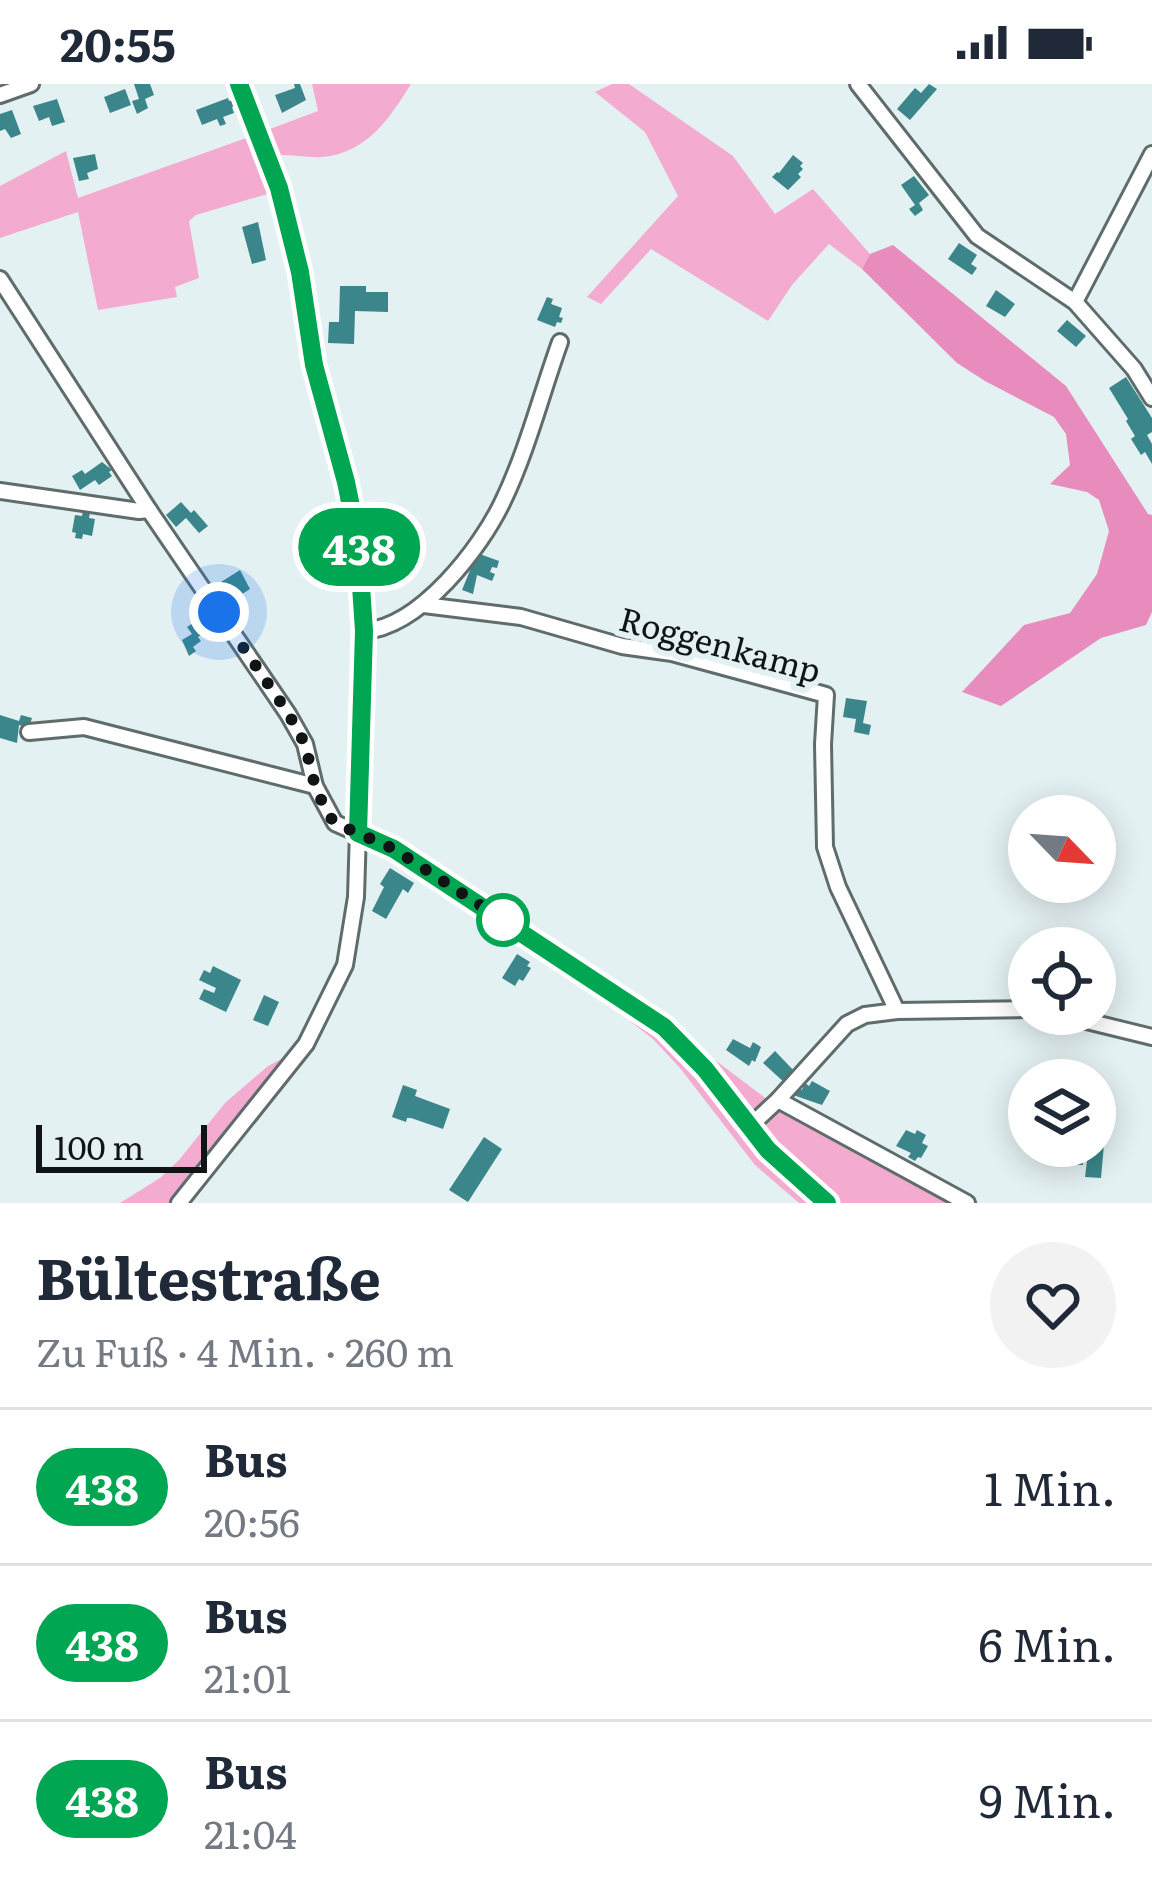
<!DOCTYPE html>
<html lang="de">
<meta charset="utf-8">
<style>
:root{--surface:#fff;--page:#f2f2f3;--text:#1f2937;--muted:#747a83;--line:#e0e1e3}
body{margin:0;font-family:Literata,serif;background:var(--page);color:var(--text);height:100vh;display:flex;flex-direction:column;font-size:45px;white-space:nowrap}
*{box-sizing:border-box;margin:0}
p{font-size:39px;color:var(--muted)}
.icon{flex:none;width:66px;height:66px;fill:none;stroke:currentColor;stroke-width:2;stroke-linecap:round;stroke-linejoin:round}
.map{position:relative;height:1119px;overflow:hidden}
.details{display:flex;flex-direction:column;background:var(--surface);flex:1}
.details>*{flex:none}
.badge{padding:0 24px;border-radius:39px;font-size:42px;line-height:78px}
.needle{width:78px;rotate:115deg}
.fabs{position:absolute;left:1008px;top:711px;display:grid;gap:24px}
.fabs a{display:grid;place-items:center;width:108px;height:108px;border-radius:50%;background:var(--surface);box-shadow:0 6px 30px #0003;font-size:60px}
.scale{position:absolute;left:36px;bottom:30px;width:171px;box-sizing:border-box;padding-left:12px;border:6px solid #101415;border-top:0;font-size:33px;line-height:42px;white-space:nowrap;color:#101415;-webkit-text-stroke:9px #e4f1f2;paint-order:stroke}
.you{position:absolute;width:60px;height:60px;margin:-30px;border:9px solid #fff;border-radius:50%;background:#1a73e8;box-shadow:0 0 0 18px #1a73e833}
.map>.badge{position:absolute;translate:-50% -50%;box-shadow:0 0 0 6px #fff}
.round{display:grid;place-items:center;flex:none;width:126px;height:126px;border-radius:63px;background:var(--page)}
.summary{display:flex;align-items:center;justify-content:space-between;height:204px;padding:0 36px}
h1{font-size:57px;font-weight:700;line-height:90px}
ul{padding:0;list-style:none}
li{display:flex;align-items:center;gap:36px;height:156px;padding:0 36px;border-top:3px solid var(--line)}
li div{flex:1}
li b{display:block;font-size:45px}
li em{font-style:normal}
li .badge{min-width:132px;font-weight:700;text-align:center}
.status{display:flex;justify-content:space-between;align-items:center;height:84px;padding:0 60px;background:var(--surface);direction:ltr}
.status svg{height:33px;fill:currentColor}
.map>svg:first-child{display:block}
</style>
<div class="status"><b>20:55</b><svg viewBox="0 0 49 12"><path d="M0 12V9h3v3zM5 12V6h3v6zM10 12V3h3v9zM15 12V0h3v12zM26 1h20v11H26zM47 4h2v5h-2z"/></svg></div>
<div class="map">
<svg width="1152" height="1119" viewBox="0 0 1152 1119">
<rect width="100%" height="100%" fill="#e4f1f2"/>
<!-- green -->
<g fill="#f3abd0">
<path d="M 312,0 L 411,0 C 389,35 367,69 322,73 C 309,74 294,71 281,71 L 270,45 L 318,27 Z"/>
<polygon points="612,0 629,0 733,72 775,130 813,105 870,170 862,185 829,160 792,201 768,237 651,165 601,220 587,213 678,112 645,48 595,8"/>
<polygon points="252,52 274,108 196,131 189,137 199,194 175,203 177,213 98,226 78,128 0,154 0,102 66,67 78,114"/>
<polygon points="638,918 772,1019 959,1119 799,1119 755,1081 680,984 653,955 630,937"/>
<polygon points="311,960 187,1119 120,1119 160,1094 179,1076 225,1019 268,982"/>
</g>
<!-- forest -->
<polygon fill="#e78cbd" points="893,161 1066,302 1148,430 1152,431 1152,528 1146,541 1101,554 1001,622 962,608 1024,541 1070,529 1097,490 1109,447 1099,416 1087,408 1050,400 1070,381 1066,350 1054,333 985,297 957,279 862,185 870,170"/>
<!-- building -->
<g fill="#3a868b">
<polygon points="134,0 150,0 154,11 145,15 148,24 137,30 132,17 139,15"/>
<polygon points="294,0 300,0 306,16 282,29 275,11 295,4"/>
<polygon points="929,0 937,5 910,36 897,25 915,4 921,9"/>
<polygon points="125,5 131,21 110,29 104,13"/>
<polygon points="228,14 229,17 233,16 235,22 232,23 234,29 223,33 226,40 220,42 217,35 202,41 196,26"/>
<polygon points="57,15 65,38 52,42 49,33 39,37 33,22"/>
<polygon points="12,26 21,50 11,54 5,45 0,47 0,30"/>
<polygon points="95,70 98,85 87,89 89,95 79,97 73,74"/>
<polygon points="793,71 803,79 800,82 803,85 798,90 801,93 788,106 772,93 777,88 779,89"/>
<polygon points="914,92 929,111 919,119 923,126 915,132 909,125 915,121 901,101"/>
<polygon points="258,138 266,176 252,180 242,143"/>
<polygon points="959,159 977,171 971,180 977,184 972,191 948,175"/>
<polygon points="340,202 366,202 366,208 388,208 388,228 355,227 354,260 328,259 329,238 339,238"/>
<polygon points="996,206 1015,220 1005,233 986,222"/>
<polygon points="547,213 553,215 551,220 562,224 559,233 563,234 561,239 557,238 555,243 537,236"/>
<polygon points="1067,236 1086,252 1076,263 1057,247"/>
<polygon points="1126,293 1152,334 1152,348 1147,351 1152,360 1152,380 1145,368 1141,371 1131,355 1135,352 1126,337 1128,335 1109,304"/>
<polygon points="102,378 112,386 109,388 112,392 99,401 95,396 80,406 72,392 82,386 85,390"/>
<polygon points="181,418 191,429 194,426 208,442 199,449 186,434 176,443 166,431"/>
<polygon points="83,427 90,429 89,434 95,435 92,452 83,450 82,455 75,454 76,449 72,448 75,431 82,432"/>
<polygon points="311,437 332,446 322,467 316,464 311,474 302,469 306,460 316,464 319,456 305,450"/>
<polygon points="477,469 499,477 497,484 492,483 490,488 495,490 492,497 477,491 473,510 462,506"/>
<polygon points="240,486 250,505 233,516 221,498"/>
<polygon points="202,533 210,545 198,553 201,557 193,563 196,567 189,572 182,556 192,550 187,543"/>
<polygon points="846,614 867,617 863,639 871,641 869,651 854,648 856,635 843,633"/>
<polygon points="0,631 19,637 21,631 32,634 29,644 19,641 17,659 0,654"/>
<polygon points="390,784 414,799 408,809 403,805 386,835 372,827 384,803 380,800"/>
<polygon points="517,870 530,878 527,882 531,884 523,897 519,895 515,902 502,894"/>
<polygon points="213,882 241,896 226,928 199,915 204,905 214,909 216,904 199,896 204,886 210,889"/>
<polygon points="264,911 279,918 268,942 253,936"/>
<polygon points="733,955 750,964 753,958 761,963 755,978 752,976 749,982 726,966"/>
<polygon points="775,967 796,989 786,1000 763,979"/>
<polygon points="812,997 830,1007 822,1021 793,1011 797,1003 802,1006 805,999 809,1002"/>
<polygon points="403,1001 417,1006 415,1012 450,1025 443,1045 411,1034 407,1034 406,1038 392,1033"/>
<polygon points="1095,1037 1106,1038 1101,1094 1085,1093 1087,1077 1083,1076 1083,1081 1075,1081 1076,1076 1072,1075 1073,1062 1095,1062"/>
<polygon points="906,1046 915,1050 917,1046 926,1051 922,1059 928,1062 921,1074 918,1073 915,1077 908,1073 911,1069 896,1062"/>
<polygon points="484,1053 502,1065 468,1118 449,1106"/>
</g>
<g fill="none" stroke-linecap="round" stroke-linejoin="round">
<defs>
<g id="minor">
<polyline points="858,0 977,152 1075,218 1134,285 1152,314"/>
<polyline points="0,11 31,0"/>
<polyline points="0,195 149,426 288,630 305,660 315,702 335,739 394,765 664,943 705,985 768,1066 827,1119"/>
<polyline points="1075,218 1152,70"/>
<polyline points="0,407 139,427 149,426"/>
<polyline points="424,521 521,533 622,562 672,569 826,611 823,660 825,763 838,803 897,927"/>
<path d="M 364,547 C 420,543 481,464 503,417 C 527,367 541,311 560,258"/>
<polyline points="29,648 84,643 315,702"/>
<polyline points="1058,930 1152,953"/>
<polyline points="778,1016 967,1119"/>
<polyline points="749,1043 778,1016 847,940 865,931 897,927 1029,925"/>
<polyline points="179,1119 306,960 345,881 356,813 364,547 359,457 346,398 313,281 300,188 279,104 239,0"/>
</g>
</defs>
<!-- minor casing -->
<use href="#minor" stroke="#606c6c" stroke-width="20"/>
<!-- minor -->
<use href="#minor" stroke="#fff" stroke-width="14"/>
</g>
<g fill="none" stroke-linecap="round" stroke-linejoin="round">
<defs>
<polyline id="line" points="239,0 279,104 300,188 314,281 346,398 358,457 364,547 358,749 394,765 664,943 705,985 768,1066 827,1119"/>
</defs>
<!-- line casing -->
<use href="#line" stroke="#fff" stroke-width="27"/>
<!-- line -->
<use href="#line" stroke="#00a651" stroke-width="18"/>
<!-- walk -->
<polyline stroke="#101415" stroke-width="12" stroke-dasharray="0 21.6" points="219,528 288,629 305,660 315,702 327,729 335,739 394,765 503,836"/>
</g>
<!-- markers -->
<circle fill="#fff" stroke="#00a651" stroke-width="6" cx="503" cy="836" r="24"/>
<g text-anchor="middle" stroke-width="12" stroke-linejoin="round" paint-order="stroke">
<!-- street labels -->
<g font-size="33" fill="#101415" stroke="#e4f1f2">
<text transform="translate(720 561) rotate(15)" y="12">Roggenkamp</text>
</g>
</g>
</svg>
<div class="fabs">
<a><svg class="needle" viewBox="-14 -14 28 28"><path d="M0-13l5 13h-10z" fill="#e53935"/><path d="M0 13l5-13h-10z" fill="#747a83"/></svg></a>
<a><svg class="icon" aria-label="locate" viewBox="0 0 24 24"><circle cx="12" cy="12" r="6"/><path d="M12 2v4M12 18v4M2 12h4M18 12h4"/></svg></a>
<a><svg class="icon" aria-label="layers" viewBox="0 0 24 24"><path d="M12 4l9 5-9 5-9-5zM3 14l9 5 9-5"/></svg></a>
</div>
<div class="scale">100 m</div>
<div class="you" style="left:219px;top:528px"></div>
<b class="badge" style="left:359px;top:463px;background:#00a651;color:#fff">438</b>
</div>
<section class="details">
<div class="summary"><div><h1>Bültestraße</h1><p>Zu Fuß · 4 Min. · 260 m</p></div><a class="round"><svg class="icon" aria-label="heart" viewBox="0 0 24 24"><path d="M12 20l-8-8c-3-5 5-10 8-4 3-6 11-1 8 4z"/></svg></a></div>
<ul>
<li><span class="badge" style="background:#00a651;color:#fff">438</span><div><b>Bus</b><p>20:56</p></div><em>1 Min.</em></li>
<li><span class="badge" style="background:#00a651;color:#fff">438</span><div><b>Bus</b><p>21:01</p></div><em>6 Min.</em></li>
<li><span class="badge" style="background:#00a651;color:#fff">438</span><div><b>Bus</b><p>21:04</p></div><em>9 Min.</em></li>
</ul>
</section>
